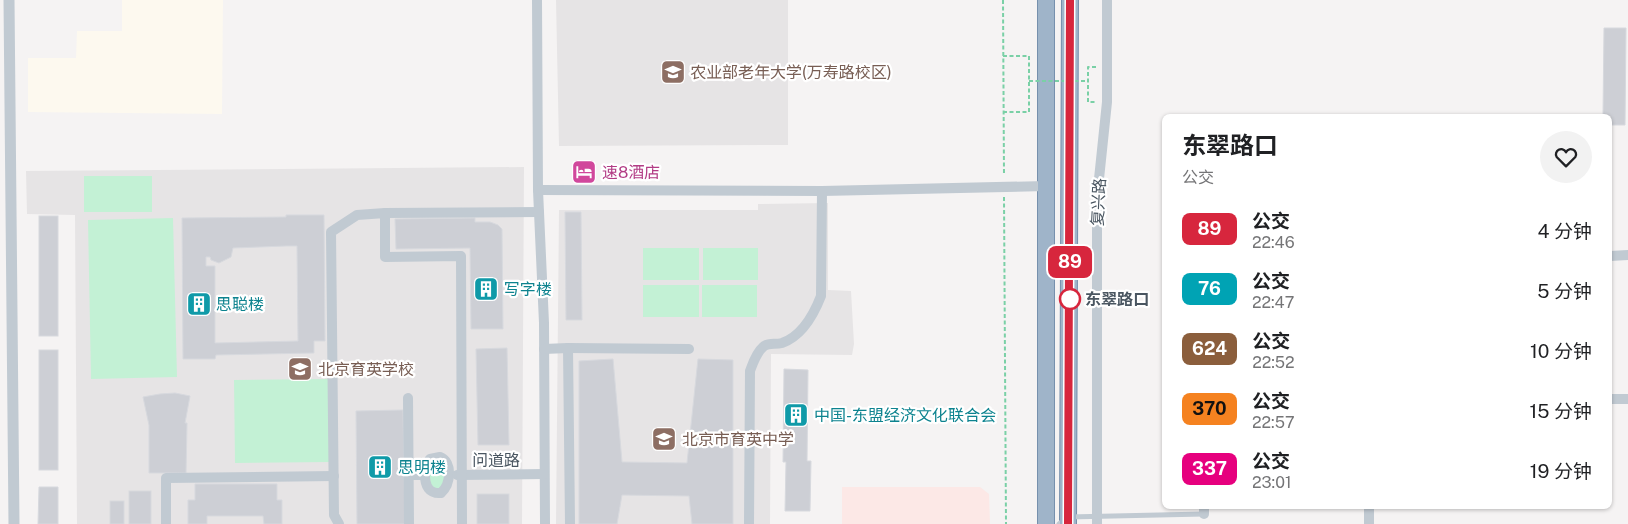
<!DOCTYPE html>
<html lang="zh">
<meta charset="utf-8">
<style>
:root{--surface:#fff;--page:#f2f2f2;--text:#202124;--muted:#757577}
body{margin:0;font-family:"Public Sans","Noto Sans SC",sans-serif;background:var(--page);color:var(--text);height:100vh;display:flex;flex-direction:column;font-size:19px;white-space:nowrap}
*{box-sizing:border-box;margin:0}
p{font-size:16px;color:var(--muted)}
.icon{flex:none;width:28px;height:28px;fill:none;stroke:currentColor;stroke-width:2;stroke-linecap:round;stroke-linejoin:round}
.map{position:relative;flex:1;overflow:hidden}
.details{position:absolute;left:1162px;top:114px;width:450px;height:395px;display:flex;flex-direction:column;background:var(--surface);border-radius:8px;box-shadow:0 1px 4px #0004}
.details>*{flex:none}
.badge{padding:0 10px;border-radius:8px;font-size:18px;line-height:32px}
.map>.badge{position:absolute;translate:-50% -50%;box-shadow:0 0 0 2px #fff}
.round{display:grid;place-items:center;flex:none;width:52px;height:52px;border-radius:26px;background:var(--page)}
.overview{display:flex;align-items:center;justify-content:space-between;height:85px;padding:0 20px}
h1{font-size:24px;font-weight:700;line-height:38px}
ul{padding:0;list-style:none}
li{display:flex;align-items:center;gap:15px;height:60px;padding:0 20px}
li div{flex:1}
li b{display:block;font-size:19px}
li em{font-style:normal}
li .badge{min-width:55px;font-weight:700;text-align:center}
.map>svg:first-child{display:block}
</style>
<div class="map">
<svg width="1628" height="524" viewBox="0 0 1628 524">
<rect width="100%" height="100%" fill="#f5f3f3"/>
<!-- commercial -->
<polygon fill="#fdf9ef" points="122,0 223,0 222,114 28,112 28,58 76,58 77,31 122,31"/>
<!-- education -->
<g fill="#e6e4e5">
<polygon points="556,0 788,0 788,145 559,146"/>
<polygon points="524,167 522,524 77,524 75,215 27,214 26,171"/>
<polygon points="828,203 828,290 851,291 854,344 852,355 771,354 770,524 556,524 559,210 758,210 758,204"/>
</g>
<!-- medical -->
<polygon fill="#fce8e6" points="842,487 980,487 989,494 990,524 842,524"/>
<!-- green -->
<g fill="#c3f1d5">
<rect x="84" y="176" width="68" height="36"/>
<polygon points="173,218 177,377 91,379 88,220"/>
<rect x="643" y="248" width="56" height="32"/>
<rect x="703" y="248" width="55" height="32"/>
<rect x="643" y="285" width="56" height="32"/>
<rect x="702" y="285" width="55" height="32"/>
<polygon points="330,379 331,462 235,463 234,380"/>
<polygon points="434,458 444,460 446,486 433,491 427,475"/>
</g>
<!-- building -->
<g fill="#cdcfd5" stroke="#d7d9de" fill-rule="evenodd">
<polygon points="1604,28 1626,28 1625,125 1610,125 1610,116 1603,116"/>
<polygon points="565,212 581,212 582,320 566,320"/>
<path d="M 286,215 L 324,215 L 325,341 L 314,341 L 314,353 L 216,355 L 215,359 L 183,359 L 182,218 L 286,217 ZM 286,246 L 297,246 L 298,341 L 215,343 L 215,266 L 206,266 L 206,257 L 210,257 L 211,260 L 219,263 L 231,257 L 233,248 Z"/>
<rect x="39" y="216" width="19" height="120"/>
<polygon points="475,218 475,222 490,222 498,225 502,229 503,329 471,329 470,248 396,249 395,219"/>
<polygon points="507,348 509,445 478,445 476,349"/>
<rect x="39" y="350" width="19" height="120"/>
<polygon points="613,359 622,462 687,463 698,359 733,360 733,524 692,524 689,496 622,495 617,524 579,524 579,361"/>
<polygon points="784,369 808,370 807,461 811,461 810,511 785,511 786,462 783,462"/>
<polygon points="175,393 190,396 185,423 187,423 186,473 149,473 149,425 143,397 160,394"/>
<polygon points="403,410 405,524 357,524 356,411"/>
<polygon points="195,484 277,484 277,500 282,500 282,524 264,524 263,516 207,516 207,524 188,524 188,500 195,500"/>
<polygon points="39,487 58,487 58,524 38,524"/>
<rect x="129" y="491" width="22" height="33"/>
<rect x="477" y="494" width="32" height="30"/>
<rect x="110" y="501" width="14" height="23"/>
</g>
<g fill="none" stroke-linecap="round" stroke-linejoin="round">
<defs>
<g id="trunk">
<polyline points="1046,0 1046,524"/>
<polyline points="1068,524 1070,0"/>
</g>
</defs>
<!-- trunk casing -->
<use href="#trunk" stroke="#7690ad" stroke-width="18"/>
<!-- path -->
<g stroke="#7ad0a6" stroke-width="2" stroke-dasharray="4 2.5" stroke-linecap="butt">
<polyline points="1003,0 1004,175"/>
<polyline points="1003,56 1029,56 1029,112 1003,112"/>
<polyline points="1096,67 1088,67 1088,102 1097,102"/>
<polyline points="1004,197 1006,524"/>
</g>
<!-- service -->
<polyline stroke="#c1cad2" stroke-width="5" points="1059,524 1068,517 1204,514"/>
<!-- minor -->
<g stroke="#c1cad2" stroke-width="10">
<polyline points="537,0 538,190 544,323 545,524"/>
<polyline points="538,190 822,191 1046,186"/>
<polyline points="385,213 539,212"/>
<polyline points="1610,256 1628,255"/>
<polyline points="568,348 689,349"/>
<polyline points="544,349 568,348 570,524"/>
<polyline points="408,398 409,524"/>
<polyline points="1610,399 1628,399"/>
<path d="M 409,475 L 425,475 C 425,486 429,494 441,493 C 451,484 453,462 440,457 L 430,459 L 425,466 L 425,475"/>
<polyline points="457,475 544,474"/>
<polyline points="1204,506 1204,514"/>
<polyline points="1369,506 1369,524"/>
<polyline points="166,524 166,478 334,476"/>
<polyline points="339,524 334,515 331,232 357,215 385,213 385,257 461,256 462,524"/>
<path d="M 749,524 L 750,371 C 753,363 756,353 763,347 C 768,342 775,345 782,343 C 802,336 814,314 821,296 L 822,191"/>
<polyline points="1097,524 1097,198 1107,102 1107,0"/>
</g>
<!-- tertiary -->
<polyline stroke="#c1cad2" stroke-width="11" points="9,0 14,524"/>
<!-- trunk -->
<use href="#trunk" stroke="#9fb4c9" stroke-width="16"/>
<!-- path-bridge -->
<polyline stroke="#7ad0a6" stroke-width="2" stroke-dasharray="4 2.5" stroke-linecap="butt" points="1029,81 1088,81"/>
</g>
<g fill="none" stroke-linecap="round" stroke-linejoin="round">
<defs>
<polyline id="line" points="1068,524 1070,0"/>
</defs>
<!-- line casing -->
<use href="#line" stroke="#fff" stroke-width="11"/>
<!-- line -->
<use href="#line" stroke="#d7263d" stroke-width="8"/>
</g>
<!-- icons -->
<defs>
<symbol id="university-square" viewBox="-11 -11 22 22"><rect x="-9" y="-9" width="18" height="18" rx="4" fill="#8d6e63" stroke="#fff"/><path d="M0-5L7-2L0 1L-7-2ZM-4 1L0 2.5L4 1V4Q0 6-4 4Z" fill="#fff"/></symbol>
<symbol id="hotel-square" viewBox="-11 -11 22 22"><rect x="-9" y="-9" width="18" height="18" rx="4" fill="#d1479c" stroke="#fff"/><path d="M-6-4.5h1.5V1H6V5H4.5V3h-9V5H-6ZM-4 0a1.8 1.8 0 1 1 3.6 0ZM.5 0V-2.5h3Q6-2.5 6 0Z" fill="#fff"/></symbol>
<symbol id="building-square" viewBox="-11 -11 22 22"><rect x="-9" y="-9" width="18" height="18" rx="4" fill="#0f9aa8" stroke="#fff"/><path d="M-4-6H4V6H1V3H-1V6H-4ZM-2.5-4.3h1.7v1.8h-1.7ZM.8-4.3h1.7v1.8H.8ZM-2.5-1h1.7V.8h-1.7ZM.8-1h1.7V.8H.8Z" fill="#fff"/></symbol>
<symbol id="school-square" viewBox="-11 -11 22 22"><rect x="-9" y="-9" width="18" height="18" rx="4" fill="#8d6e63" stroke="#fff"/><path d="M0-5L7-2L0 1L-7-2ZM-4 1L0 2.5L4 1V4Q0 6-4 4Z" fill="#fff"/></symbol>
</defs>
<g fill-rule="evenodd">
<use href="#university-square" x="659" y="58" width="28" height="28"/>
<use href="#hotel-square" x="570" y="158" width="28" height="28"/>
<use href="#building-square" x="472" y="275" width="28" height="28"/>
<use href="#building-square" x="185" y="290" width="28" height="28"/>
<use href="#school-square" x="286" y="355" width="28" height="28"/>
<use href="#building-square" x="782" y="401" width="28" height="28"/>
<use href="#school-square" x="650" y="425" width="28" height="28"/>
<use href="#building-square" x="366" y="453" width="28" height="28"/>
</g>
<!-- markers -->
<circle fill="#fff" stroke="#d7263d" stroke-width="2.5" cx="1070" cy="299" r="10"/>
<g text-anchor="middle" stroke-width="4.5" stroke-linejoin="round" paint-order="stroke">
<!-- education labels -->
<g font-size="16" fill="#785e54" stroke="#fff" text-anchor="start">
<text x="690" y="78">农业部老年大学(万寿路校区)</text>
<text x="318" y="375">北京育英学校</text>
<text x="682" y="445">北京市育英中学</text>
</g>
<!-- hotel labels -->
<g font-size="16" fill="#b23c85" stroke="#fff" text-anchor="start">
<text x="602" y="178">速8酒店</text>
</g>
<!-- street labels -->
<g font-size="16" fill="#4a5661" stroke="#fff">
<text transform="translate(1098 202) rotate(-87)" y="6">复兴路</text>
<text x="496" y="466">问道路</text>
</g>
<!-- culture labels -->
<g font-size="16" fill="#0d838f" stroke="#fff" text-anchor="start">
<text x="504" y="295">写字楼</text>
<text x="216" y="310">思聪楼</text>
<text x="814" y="421">中国-东盟经济文化联合会</text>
<text x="398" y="473">思明楼</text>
</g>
<!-- stop labels -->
<g font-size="16" font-weight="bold" fill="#4a5661" stroke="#fff" text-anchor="start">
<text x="1085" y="305">东翠路口</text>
</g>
</g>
</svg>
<b class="badge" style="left:1070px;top:262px;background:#d7263d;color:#fff">89</b>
<section class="details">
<div class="overview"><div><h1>东翠路口</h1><p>公交</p></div><a class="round"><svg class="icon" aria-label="heart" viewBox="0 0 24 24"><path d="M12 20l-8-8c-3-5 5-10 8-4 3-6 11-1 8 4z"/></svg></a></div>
<ul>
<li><span class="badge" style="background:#d7263d;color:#fff">89</span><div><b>公交</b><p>22:46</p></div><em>4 分钟</em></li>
<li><span class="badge" style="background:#00a3b4;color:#fff">76</span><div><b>公交</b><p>22:47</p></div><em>5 分钟</em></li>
<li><span class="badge" style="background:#8b5e3c;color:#fff">624</span><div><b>公交</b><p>22:52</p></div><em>10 分钟</em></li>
<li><span class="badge" style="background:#f58220;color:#111">370</span><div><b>公交</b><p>22:57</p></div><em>15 分钟</em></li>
<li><span class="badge" style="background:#e6007e;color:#fff">337</span><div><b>公交</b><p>23:01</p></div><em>19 分钟</em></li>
</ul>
</section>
</div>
